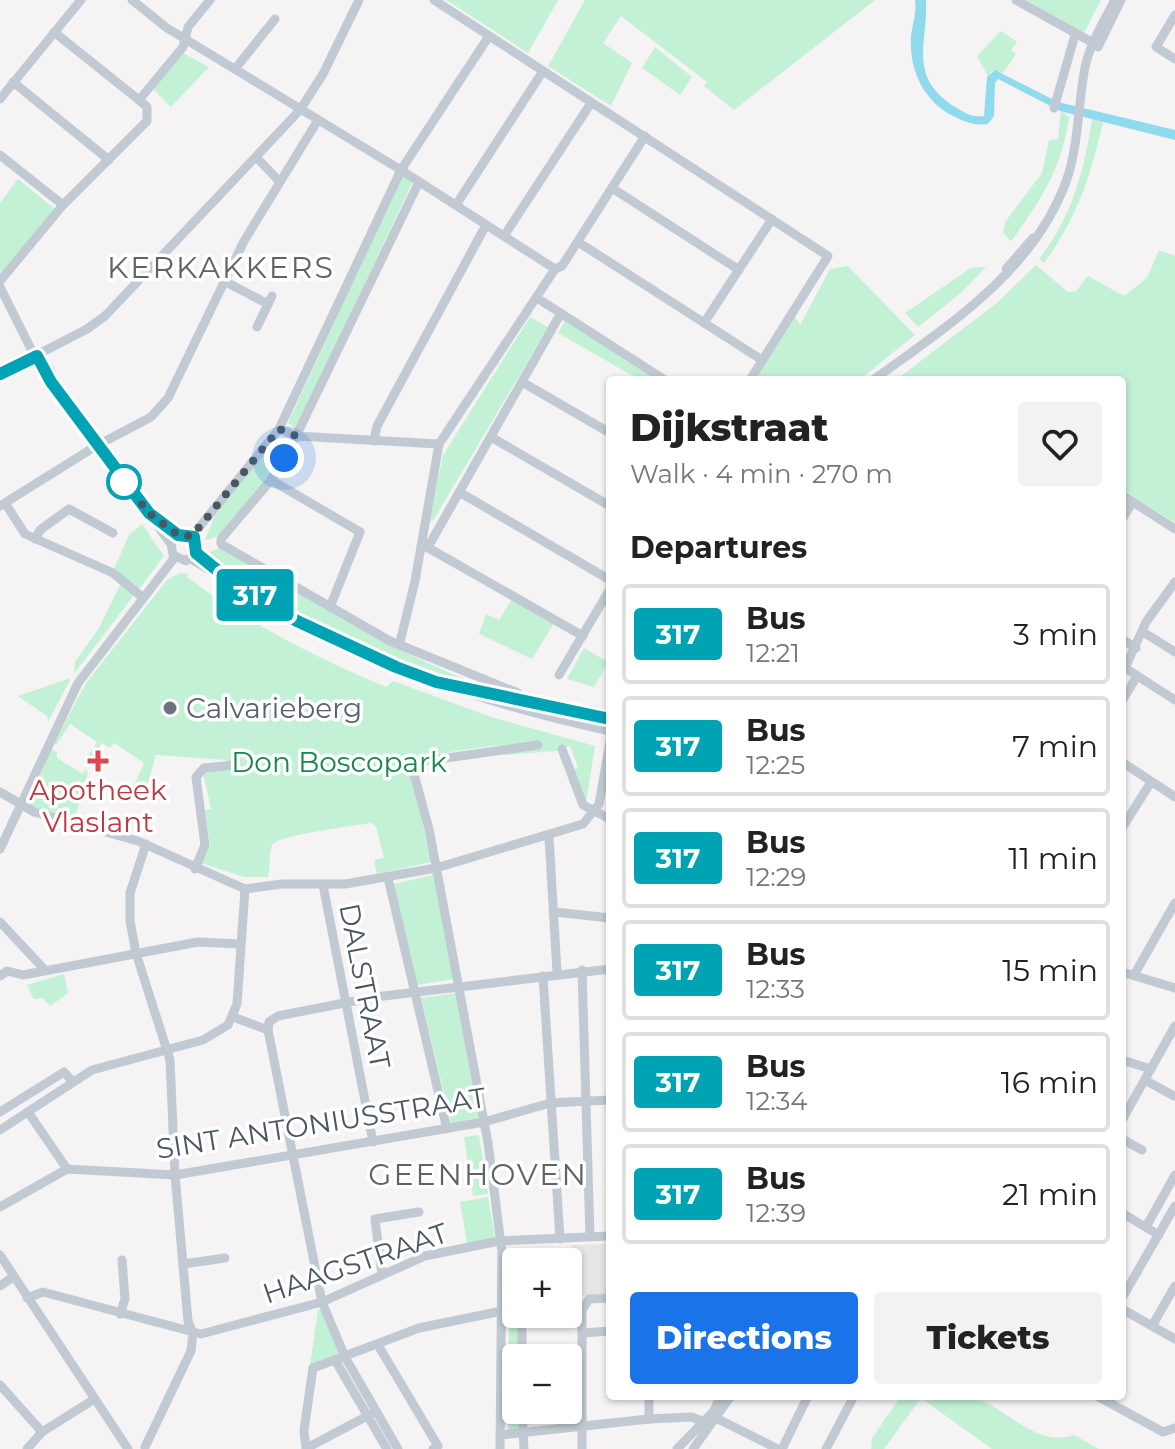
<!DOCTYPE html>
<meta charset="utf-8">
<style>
:root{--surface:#fff;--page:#f2f2f2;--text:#222;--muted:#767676;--line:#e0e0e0;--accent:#1a73e8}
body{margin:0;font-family:Montserrat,sans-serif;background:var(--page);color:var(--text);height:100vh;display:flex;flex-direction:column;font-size:30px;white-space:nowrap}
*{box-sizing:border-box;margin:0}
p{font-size:26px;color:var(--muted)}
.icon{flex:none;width:44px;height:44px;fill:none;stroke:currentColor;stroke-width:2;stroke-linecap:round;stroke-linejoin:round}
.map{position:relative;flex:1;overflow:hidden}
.details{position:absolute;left:606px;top:376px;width:520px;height:1024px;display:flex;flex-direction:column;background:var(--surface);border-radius:8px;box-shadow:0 2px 6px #0004}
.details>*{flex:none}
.badge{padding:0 16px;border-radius:6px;font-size:28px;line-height:52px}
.buttons{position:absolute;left:502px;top:1248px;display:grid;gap:16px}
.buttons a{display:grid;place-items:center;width:80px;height:80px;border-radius:8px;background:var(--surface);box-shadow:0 2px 6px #0004;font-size:40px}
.you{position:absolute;width:40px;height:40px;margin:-20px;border:6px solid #fff;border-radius:50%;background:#1a73e8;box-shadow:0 0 0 12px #1a73e833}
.map>.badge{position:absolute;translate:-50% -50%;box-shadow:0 0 0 4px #fff}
h2{padding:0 24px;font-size:30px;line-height:72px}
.round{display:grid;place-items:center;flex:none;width:84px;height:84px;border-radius:8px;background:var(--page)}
.head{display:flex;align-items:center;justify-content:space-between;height:136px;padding:0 24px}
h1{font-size:38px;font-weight:800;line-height:60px}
.action{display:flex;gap:16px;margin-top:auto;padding:16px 24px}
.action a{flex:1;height:92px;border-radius:8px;background:var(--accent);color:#fff;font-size:32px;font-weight:800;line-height:92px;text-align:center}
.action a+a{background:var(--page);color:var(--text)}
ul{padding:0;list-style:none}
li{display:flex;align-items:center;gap:24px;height:100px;margin:0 16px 12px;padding:0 8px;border:4px solid var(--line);border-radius:8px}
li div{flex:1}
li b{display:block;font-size:30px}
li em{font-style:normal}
li .badge{min-width:88px;font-weight:700;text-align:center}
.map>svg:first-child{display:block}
</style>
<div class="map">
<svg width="1175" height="1449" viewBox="0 0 1175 1449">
<rect width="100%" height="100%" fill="#f5f3f3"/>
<!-- education -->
<polygon fill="#e6e4e5" points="610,1244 610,1295 574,1296 572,1245"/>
<!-- green -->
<g fill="#c3f1d5">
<polygon points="446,0 558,0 528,53"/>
<polygon points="585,0 875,0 734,110 704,86 707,82 621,16 603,43 632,63 611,106 548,66"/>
<polygon points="1026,0 1101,0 1084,33"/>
<polygon points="1001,31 1017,42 1011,50 1016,54 1003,73 992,71 988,76 977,56"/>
<polygon points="655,47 692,77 680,95 642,68"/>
<polygon points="183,53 209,67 171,107 152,88"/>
<path d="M 1061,111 L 1069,117 C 1063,165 1040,203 1011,241 L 1003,233 L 1005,222 L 1042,173 L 1049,140 L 1058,139 Z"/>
<path d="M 1092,119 L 1103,122 C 1091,175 1077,219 1044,263 L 1039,259 C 1072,217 1084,171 1092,119 Z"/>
<polygon points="402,175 413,181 296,429 288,423"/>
<polygon points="18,179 55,209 0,275 0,203"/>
<polygon points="1159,250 1175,256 1175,523 1122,489 1122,380 896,380 998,302 1036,265 1068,292 1076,291 1088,276 1124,296 1147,278"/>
<polygon points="848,266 915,335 859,380 755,380 794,316 800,325 830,269"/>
<polygon points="986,267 961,293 918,327 905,313 971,268"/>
<polygon points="530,317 548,327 433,521 429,521 443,455"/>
<polygon points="565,321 659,380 640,380 558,333"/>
<path d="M 275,440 L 283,441 L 285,446 C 276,468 227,541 205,540 L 217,509 Z"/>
<polygon points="142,524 164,556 139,589 114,569 129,535"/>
<path d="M 221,548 C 312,599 404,661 503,693 C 534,703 568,701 600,707 L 600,714 L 472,689 L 381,655 L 237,579 L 206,553 Z"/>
<path d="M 180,573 L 188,574 L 187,577 C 248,623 316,658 386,687 L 393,681 L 491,717 L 595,746 L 586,803 L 572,771 L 578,767 L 570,746 L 556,751 L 506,755 L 500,752 L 498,745 L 409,758 L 431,862 L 377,874 L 374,860 L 384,858 L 376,826 L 371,823 C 354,826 277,835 272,845 C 269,853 270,868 268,877 L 244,877 L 201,863 L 210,847 L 205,810 L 211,809 L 203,773 L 228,768 L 226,760 L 156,755 L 145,793 L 135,783 L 144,763 L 114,743 L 110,748 L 102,743 L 88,765 L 84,762 L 97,742 L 70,724 L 56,745 L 54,743 L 86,683 L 167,580 Z"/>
<polygon points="121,583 134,595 74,674 75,662 99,628"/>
<polygon points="512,599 554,623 532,659 479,634 486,614 499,620"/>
<polygon points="584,648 608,662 594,687 567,679"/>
<polygon points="71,678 48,722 47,716 18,696"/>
<polygon points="51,749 57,752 57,758 83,774 84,770 88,772 74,821 28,805"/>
<polygon points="433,875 453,979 417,985 394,884"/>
<polygon points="64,974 68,993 50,1006 43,998 34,999 27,985"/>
<polygon points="456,993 479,1121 452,1126 421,998"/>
<polygon points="479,1135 488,1194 473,1196 464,1137"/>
<polygon points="488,1197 495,1238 467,1243 460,1202"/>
<polygon points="320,1309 340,1353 310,1365 318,1310"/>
<polygon points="519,1319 518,1431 508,1432 509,1320"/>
<path d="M 901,1396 C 922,1396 950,1391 970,1396 C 1007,1406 1034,1449 1074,1435 L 1099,1449 L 992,1449 L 921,1398 L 884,1449 L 871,1449 L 872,1438 Z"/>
</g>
<!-- water -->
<path fill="#90daee" d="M 915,0 L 926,0 C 928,45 907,76 955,107 C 965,113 973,118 984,116 L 987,77 L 995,70 L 1058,102 L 1175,130 L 1175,140 L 1060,111 L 998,79 L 995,83 L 994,116 L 988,124 C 974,126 965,122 953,116 C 923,101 909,69 911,37 C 912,25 917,13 915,0 Z"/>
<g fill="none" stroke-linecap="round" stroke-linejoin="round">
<!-- minor -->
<g stroke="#c1cad2" stroke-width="9">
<polyline points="132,0 167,28 401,170 555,269"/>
<polyline points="434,0 828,256 750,380"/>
<polyline points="1016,0 1097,45"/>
<polyline points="1175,15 1156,47 1175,59"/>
<polyline points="54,32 139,100"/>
<polyline points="1098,47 1121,0"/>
<polyline points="235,69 275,19"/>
<polyline points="13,82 109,160"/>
<polyline points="0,99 81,0"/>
<polyline points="1054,108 1075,35"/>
<polyline points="0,155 63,205"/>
<polyline points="257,158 279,181"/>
<polyline points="419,182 296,436 271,480 221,539 221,544 390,641 518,693"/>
<polyline points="612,188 739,270"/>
<polyline points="456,205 543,71"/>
<polyline points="504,236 591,103"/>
<polyline points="578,242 762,360"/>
<polyline points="1006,269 1033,238"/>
<polyline points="0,281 63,205 147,121 147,107 139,100 183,47 188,27 210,0"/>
<polyline points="224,281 268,304"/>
<polyline points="0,287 39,365 171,544 173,555 186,561 197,550 195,539 188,534 178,535 171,544"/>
<polyline points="537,298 665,380"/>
<polyline points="704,323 772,219"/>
<polyline points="257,327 272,296"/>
<polyline points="37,356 50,369 57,386"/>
<polyline points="0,374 87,329 105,316 300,110 323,74 359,0"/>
<path d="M 873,380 C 949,325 1037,269 1068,176 C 1079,140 1078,103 1085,67 C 1090,44 1104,21 1115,0"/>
<polyline points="522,382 610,433"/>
<polyline points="279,429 296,436 439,444"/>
<polyline points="491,437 610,506"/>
<polyline points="374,441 377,426 486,225"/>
<polyline points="271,480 360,532 330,607"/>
<polyline points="459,492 610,580"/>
<polyline points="1122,495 1175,529"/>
<polyline points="5,503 25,534 113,573 142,597"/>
<polyline points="0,506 96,446 151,417 168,398 244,241 318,120"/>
<polyline points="149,513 178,535"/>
<polyline points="1122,519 1133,502"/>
<polyline points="192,536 279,429 401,170 489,36"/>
<polyline points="35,539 40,530 69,509 113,533"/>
<polyline points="425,546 583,636"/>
<polyline points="428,547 561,313"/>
<polyline points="196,553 220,572"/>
<path d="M 191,559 C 239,587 288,618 339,642 C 426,683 516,711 610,731"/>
<polyline points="1143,632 1175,652"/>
<polyline points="1122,639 1136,648"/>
<polyline points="400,642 415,581 439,444 555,269 562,266 645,136"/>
<polyline points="1122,666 1175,700"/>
<polyline points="1125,668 1146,622 1175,582"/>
<polyline points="559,675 610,589"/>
<polyline points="475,691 610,719"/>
<polyline points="1122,701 1137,676"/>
<polyline points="562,749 583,805 610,819"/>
<polyline points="1122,762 1175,797"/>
<polyline points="0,792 34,812 138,841 245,889 282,884 345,884 436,868 583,824 599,804 610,742"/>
<polyline points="1122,828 1151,782"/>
<polyline points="549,837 557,972"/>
<polyline points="0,849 78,683 175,557"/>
<polyline points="195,869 205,845 196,777 204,768 235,765"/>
<polyline points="388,878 447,1129"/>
<polyline points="323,885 373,1142"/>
<polyline points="555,912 610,918"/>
<polyline points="0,922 44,969"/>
<polyline points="582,970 590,1237"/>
<polyline points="1122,972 1175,988"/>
<polyline points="1134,975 1175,903"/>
<polyline points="0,976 7,971 23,975 198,942 240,944"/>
<polyline points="543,976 560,1239"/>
<polyline points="233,1017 268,1030 322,1302 345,1357 398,1449"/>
<polyline points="268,1030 269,1022 278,1016 375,997 610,969"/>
<polyline points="1122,1060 1151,1069"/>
<polyline points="1145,1080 1174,1096"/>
<polyline points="0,1112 64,1072 73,1082"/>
<polyline points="28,1112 67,1169"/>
<polyline points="1122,1120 1175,1026"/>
<polyline points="0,1130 92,1070 203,1040 228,1025 237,1004 245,889"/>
<polyline points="1122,1139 1142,1150"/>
<polyline points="0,1207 67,1169 175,1175 484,1122 550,1103 610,1100"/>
<polyline points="1122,1213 1159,1235"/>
<polyline points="1146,1227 1175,1175"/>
<polyline points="0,1255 128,1449"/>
<polyline points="183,1264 225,1258"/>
<polyline points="382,1275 375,1219 419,1212"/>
<polyline points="0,1286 13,1277"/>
<polyline points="27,1298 43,1292 201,1334 322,1302 425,1256 499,1241 610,1236"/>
<polyline points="1122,1298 1175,1206"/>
<polyline points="1122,1309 1175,1339"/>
<polyline points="568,1310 582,1310"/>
<polyline points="582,1310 589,1299 610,1298"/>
<polyline points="120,1314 125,1299 122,1260"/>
<polyline points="1152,1326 1175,1286"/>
<polyline points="583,1333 610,1331"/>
<polyline points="378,1345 438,1446 433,1449"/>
<polyline points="522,1358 522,1314"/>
<polyline points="335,1360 387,1449"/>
<polyline points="0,1385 42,1432"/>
<polyline points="1097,1396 1163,1432 1175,1428"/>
<polyline points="522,1410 524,1449"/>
<polyline points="649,1419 649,1396"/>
<polyline points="718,1419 778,1449"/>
<polyline points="500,1435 649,1419 692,1417 704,1422"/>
<polyline points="145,1447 191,1351 193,1333 188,1321 175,1175 170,1060 136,953 130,921 130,893 146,844"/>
<polyline points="307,1448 371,1414"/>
<polyline points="27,1449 42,1432 93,1400"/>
<polyline points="306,1449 304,1430 313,1368 419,1328 502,1311 516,1313"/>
<polyline points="500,1449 502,1252 488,1143 429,829 411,763 538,745"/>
<polyline points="582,1449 582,1310"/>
<polyline points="677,1449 714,1411 720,1396"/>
<polyline points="693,1449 731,1396"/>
<polyline points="782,1449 808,1396"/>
<polyline points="826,1449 854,1396"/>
</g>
</g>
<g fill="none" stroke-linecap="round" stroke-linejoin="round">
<defs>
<polyline id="line" points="0,374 37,356 51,382 149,513 178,535 194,537 196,553 228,579 297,621 396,667 436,682 610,719"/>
</defs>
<!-- line casing -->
<use href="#line" stroke="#fff" stroke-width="18"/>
<!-- line -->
<use href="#line" stroke="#00a3b4" stroke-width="12"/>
<!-- walk -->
<polyline stroke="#4a5661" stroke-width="8" stroke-dasharray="0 14.4" points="124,482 149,513 178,535 192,536 279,429 296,436 284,458"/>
</g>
<!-- markers -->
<circle fill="#fff" stroke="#00a3b4" stroke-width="4" cx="124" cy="482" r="16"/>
<circle fill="#6b7280" stroke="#fff" stroke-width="3" cx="170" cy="708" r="8"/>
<path fill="#e0444e" stroke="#fff" stroke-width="3" d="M94 749h8v8h8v8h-8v8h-8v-8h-8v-8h8z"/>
<g text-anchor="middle" stroke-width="7" stroke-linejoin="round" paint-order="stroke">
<!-- worship labels -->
<g font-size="28" fill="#5b616d" stroke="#fff" text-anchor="start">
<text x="186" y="718">Calvarieberg</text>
</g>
<!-- park labels -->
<g font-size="28" fill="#17864f" stroke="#fff">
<text x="339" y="772">Don Boscopark</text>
</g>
<!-- health labels -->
<g font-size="28" fill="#be3a42" stroke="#fff">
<text x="98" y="800">Apotheek<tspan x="98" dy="32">Vlaslant</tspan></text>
</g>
<!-- street labels -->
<g font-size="28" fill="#4a5661" stroke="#fff">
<text transform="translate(365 986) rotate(79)" y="10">DALSTRAAT</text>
<text transform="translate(321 1123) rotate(-9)" y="10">SINT ANTONIUSSTRAAT</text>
<text transform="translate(355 1263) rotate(-19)" y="10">HAAGSTRAAT</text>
</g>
<!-- neighbourhood labels -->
<g font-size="30" letter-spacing="2" fill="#5f6368" stroke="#fff">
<text x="221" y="278">KERKAKKERS</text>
<text x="478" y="1185">GEENHOVEN</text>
</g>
</g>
</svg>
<div class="buttons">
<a>+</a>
<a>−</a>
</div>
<div class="you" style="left:284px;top:458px"></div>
<b class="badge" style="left:255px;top:595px;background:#00a3b4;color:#fff">317</b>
<section class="details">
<div class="head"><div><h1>Dijkstraat</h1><p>Walk · 4 min · 270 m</p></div><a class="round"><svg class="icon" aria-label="heart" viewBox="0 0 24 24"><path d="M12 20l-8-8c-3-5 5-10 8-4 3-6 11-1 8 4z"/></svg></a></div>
<h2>Departures</h2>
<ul>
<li><span class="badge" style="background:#00a3b4;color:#fff">317</span><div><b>Bus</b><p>12:21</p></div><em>3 min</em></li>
<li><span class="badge" style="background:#00a3b4;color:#fff">317</span><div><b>Bus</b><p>12:25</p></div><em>7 min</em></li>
<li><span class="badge" style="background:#00a3b4;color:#fff">317</span><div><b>Bus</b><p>12:29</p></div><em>11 min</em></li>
<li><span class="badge" style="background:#00a3b4;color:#fff">317</span><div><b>Bus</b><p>12:33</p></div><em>15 min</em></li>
<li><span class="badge" style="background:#00a3b4;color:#fff">317</span><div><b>Bus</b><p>12:34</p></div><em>16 min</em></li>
<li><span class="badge" style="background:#00a3b4;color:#fff">317</span><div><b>Bus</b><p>12:39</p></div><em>21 min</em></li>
</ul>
<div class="action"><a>Directions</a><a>Tickets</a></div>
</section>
</div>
